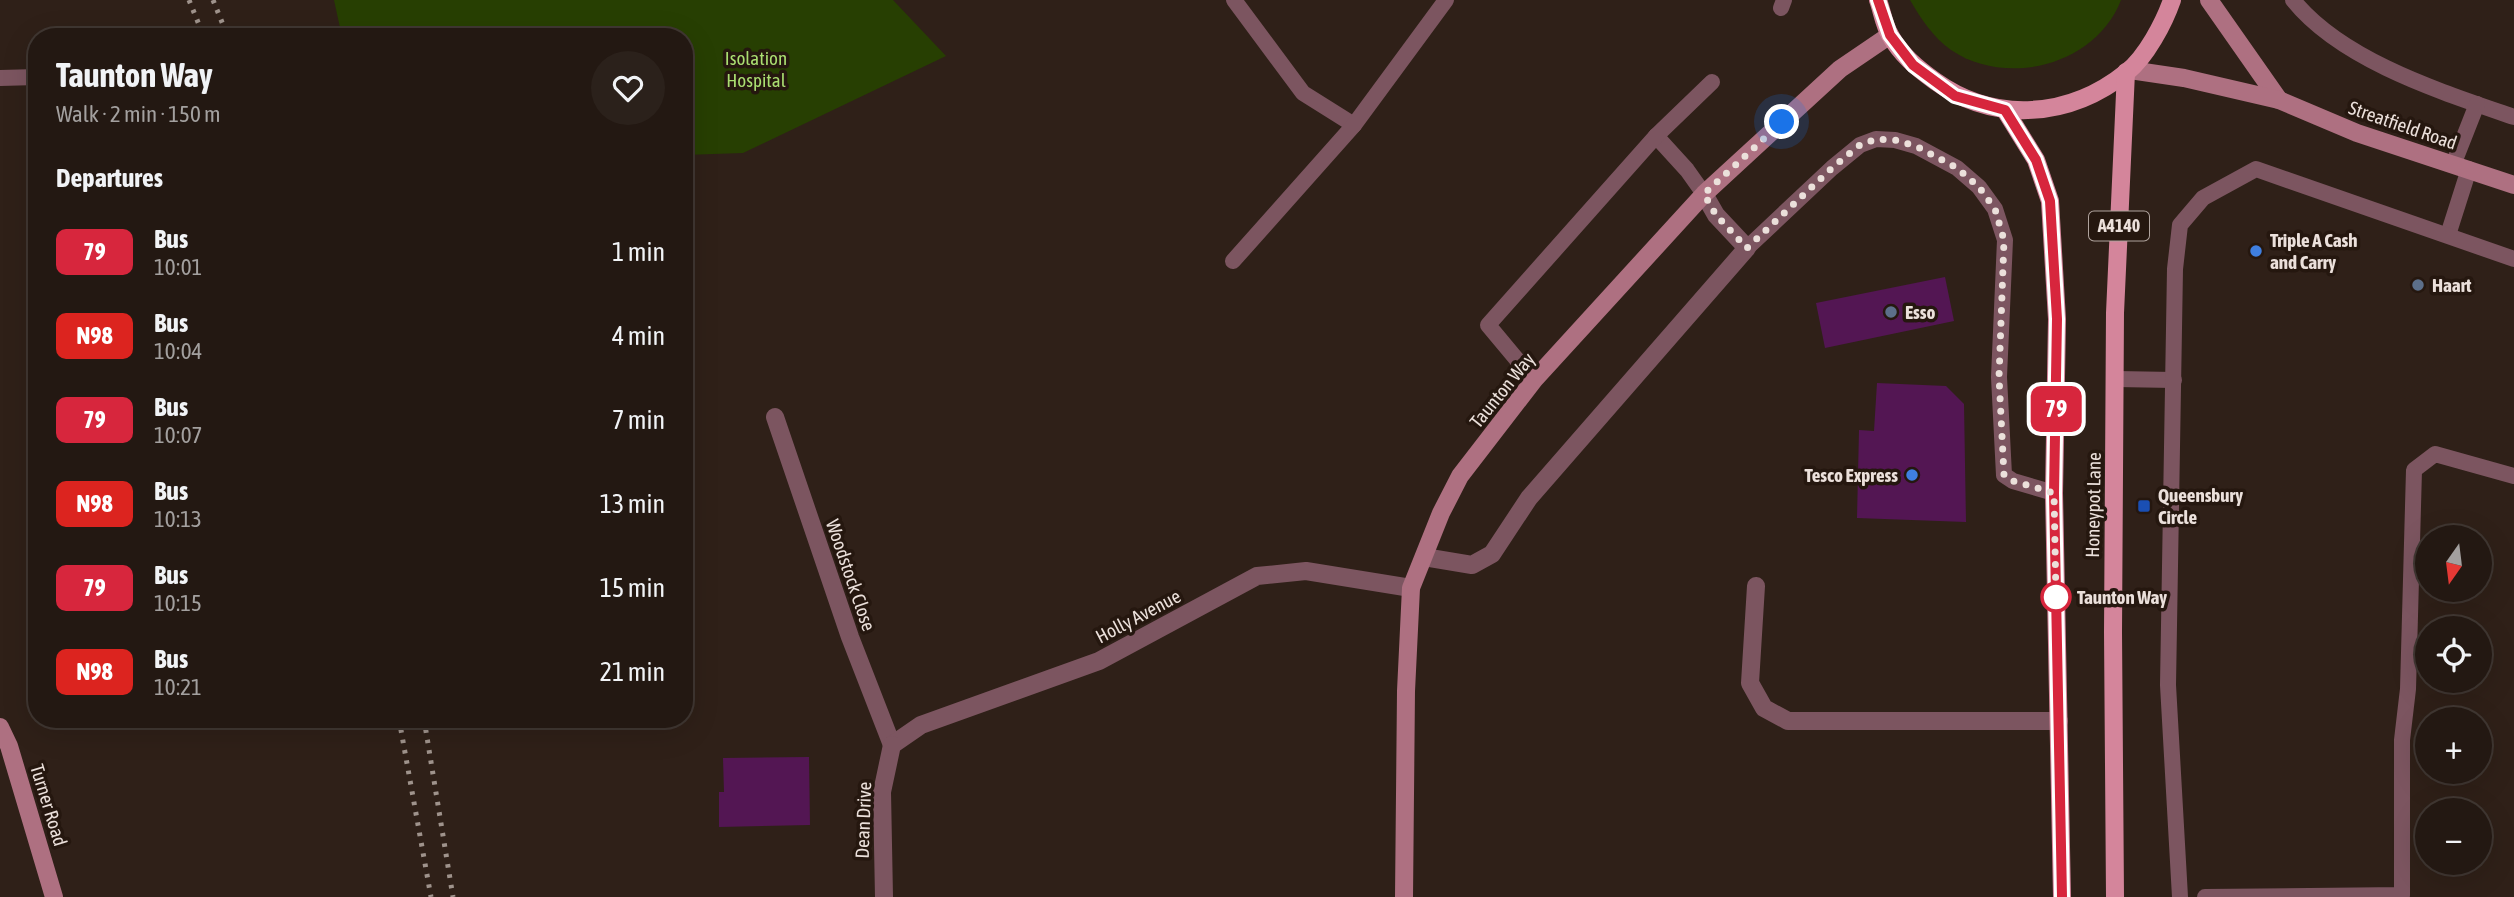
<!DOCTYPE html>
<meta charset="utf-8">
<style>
:root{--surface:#231812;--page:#2b211b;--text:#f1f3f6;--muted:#a3a09f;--line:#403732}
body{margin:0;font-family:"Asap Condensed",sans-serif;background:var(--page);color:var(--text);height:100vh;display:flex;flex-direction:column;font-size:26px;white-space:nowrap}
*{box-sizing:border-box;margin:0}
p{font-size:23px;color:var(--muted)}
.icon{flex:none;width:38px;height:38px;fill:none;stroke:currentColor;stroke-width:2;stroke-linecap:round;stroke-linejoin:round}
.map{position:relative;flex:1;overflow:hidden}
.drawer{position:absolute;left:28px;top:28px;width:665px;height:700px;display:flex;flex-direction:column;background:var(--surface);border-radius:28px;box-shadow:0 7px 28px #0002,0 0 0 2px var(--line)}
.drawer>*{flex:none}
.badge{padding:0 14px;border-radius:10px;font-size:24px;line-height:46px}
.needle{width:46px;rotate:194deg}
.tools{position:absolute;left:2415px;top:525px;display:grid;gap:14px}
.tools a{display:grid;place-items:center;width:77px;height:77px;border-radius:50%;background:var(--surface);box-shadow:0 7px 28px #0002,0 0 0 2px var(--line);font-size:35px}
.you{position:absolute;width:35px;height:35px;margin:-18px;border:5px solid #fff;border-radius:50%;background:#1a73e8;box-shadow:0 0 0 10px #1a73e833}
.map>.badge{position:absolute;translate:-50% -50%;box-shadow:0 0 0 4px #fff}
h2{padding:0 28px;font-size:26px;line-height:63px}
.round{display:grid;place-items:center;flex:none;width:74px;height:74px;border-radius:37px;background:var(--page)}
.summary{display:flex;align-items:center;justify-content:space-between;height:119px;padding:0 28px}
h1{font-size:33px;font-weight:700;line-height:52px}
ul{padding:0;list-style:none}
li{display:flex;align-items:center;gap:21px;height:84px;padding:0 28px}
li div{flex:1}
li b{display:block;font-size:26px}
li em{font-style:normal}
li .badge{min-width:77px;font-weight:700;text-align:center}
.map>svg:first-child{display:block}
</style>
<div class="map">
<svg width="2514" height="897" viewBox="0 0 2514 897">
<rect width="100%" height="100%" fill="#2f2018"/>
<!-- green -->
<g fill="#273f02">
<polygon points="334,0 893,0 946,56 743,153 684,155 684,37 342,37"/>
<path d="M 1910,0 L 2121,0 C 2096,65 2007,88 1951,50 C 1933,37 1921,19 1910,0 Z"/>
</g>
<!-- building -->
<g fill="#531653">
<polygon points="1945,277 1954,321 1825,348 1816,303"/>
<polygon points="1877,383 1946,386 1964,404 1966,522 1857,518 1859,430 1874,431"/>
<polygon points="809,757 810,825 719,827 719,792 724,792 723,758"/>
</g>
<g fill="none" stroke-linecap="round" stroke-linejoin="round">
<!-- lane -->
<g stroke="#7c5560" stroke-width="16">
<polyline points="1234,0 1303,93 1354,125"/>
<path d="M 2293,0 C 2342,61 2442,92 2514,117"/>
<polyline points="1781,8 1784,0"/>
<polyline points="0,78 37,77"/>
<polyline points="1656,136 1687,170 1704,194"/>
<polyline points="2453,165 2477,104"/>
<polyline points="2448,235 2469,169"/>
<polyline points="1747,248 1832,168 1860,145 1876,139 1895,140 1916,146 1957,168 1979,187 1995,209 2005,240 1999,377 2004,475 2013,481 2054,493"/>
<polyline points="1233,261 1354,125 1446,0"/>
<polyline points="2116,379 2174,380"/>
<polyline points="1534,380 1488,325 1656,136 1712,82"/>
<polyline points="2180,897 2168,685 2175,269 2180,225 2203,198 2256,169 2514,259"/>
<polyline points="2205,897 2402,895 2402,740 2408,689 2414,470 2435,454 2514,476"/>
</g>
<!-- street -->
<g stroke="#7c5560" stroke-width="18">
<polyline points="775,417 850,637 892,745"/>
<polyline points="1424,557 1472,565 1492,554 1529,498 1747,248 1716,215 1704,194"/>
<polyline points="1756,586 1750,683 1764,708 1788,721 2059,721"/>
<polyline points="892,745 921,725 1099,661 1257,576 1306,571 1411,588"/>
<polyline points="884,897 882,792 892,745"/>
</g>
<!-- secondary -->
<g stroke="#ae7081" stroke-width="18">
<polyline points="2209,0 2279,100"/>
<polyline points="2130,70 2184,78 2279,100 2357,133 2514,185"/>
<polyline points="0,727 9,746 54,897"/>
<polyline points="1404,897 1406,691 1411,588 1441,513 1460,476 1534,380 1704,194 1840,69 1890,35"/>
</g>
<!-- primary -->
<g stroke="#d4859b" stroke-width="18">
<path d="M 1878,0 C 1882,11 1884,25 1890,35 C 1901,55 1917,68 1935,81 C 1995,124 2070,118 2127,72 C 2146,57 2164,23 2172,0"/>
<polyline points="2005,110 2036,160 2050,201 2057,319 2054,493 2062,897"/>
<polyline points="2115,897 2113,632 2115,313 2126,72"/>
</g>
<!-- rail -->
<g stroke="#9f938c" stroke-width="5" stroke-dasharray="3.5 7" stroke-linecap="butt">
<polyline points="189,0 204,37"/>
<polyline points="213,0 228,37"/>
<polyline points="399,719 431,897"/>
<polyline points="424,719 453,897"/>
</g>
</g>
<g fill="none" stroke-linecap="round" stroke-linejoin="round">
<defs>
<polyline id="line" points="1878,0 1890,35 1913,65 1955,96 2005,110 2036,160 2050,201 2057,319 2054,493 2062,897"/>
</defs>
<!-- line casing -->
<use href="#line" stroke="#fff" stroke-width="16"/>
<!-- line -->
<use href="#line" stroke="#d7263d" stroke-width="10"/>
<!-- walk -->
<polyline stroke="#ebe0db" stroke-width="7" stroke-dasharray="0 12.6" points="1782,122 1704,194 1716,215 1747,248 1832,168 1860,145 1876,139 1895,140 1916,146 1957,168 1979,187 1995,209 2004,240 1999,377 2004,475 2013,481 2054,493 2056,597"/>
</g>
<!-- markers -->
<g fill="#3f7fe0" stroke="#25170f" stroke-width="2.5">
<circle cx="2256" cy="251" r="7"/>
<circle cx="1912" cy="475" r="7"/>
</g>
<g fill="#5c6f8a" stroke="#25170f" stroke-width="2.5">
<circle cx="2418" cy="285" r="7"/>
<circle cx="1891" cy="312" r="7"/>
</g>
<rect fill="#1a4fb4" stroke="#25170f" stroke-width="2.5" x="2137" y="499" width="14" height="14" rx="3.5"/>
<circle fill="#fff" stroke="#d7263d" stroke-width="3.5" cx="2056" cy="597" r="14"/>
<g text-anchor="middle" stroke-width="7" stroke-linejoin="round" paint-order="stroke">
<!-- shield labels -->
<rect fill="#25170f" stroke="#b0a49e" stroke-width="2" x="2089" y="211.5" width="60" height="29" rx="5"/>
<g font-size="18" font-weight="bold" fill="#ebe0db">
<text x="2119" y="232">A4140</text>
</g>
<!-- park labels -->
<g font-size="19" fill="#aade71" stroke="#25170f">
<text x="756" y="65">Isolation<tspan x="756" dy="22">Hospital</tspan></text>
</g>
<!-- street labels -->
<g font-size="19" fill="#ebe0db" stroke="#25170f">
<text transform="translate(2403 125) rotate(19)" y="7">Streatfield Road</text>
<text transform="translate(1502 390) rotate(-51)" y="7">Taunton Way</text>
<text transform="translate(2093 505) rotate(-89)" y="7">Honeypot Lane</text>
<text transform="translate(851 575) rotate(71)" y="7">Woodstock Close</text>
<text transform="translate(1138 616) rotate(-28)" y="7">Holly Avenue</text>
<text transform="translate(49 805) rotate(73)" y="7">Turner Road</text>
<text transform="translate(863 820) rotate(-88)" y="7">Dean Drive</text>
</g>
<!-- poi labels -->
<g font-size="19" font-weight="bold" fill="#ebe0db" stroke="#25170f" text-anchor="start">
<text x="2270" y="247">Triple A Cash<tspan x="2270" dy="22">and Carry</tspan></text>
<text x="2432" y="292">Haart</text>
<text x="1905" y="319">Esso</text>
<text x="1898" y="482" text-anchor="end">Tesco Express</text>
<text x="2158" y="502">Queensbury<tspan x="2158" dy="22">Circle</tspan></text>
</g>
<!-- stop labels -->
<g font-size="19" font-weight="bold" fill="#ebe0db" stroke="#25170f" text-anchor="start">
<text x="2077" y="604">Taunton Way</text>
</g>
</g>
</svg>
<div class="tools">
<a><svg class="needle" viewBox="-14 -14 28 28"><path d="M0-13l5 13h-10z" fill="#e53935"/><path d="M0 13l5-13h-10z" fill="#a3a09f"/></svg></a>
<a><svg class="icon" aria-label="locate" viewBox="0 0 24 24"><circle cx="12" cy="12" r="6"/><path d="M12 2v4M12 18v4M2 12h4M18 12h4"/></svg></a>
<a>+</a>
<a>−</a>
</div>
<div class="you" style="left:1782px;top:122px"></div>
<b class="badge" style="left:2056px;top:409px;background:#d7263d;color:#fff">79</b>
<section class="drawer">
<div class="summary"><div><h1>Taunton Way</h1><p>Walk · 2 min · 150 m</p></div><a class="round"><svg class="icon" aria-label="heart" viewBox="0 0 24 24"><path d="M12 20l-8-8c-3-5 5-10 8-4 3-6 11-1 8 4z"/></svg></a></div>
<h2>Departures</h2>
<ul>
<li><span class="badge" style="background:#d7263d;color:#fff">79</span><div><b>Bus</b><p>10:01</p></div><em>1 min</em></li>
<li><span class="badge" style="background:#dc241f;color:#fff">N98</span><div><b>Bus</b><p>10:04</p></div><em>4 min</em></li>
<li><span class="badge" style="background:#d7263d;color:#fff">79</span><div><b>Bus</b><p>10:07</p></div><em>7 min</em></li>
<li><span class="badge" style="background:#dc241f;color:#fff">N98</span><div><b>Bus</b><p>10:13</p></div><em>13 min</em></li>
<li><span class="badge" style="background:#d7263d;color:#fff">79</span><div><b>Bus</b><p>10:15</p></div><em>15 min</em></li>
<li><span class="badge" style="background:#dc241f;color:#fff">N98</span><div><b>Bus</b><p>10:21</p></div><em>21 min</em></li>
</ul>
</section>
</div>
